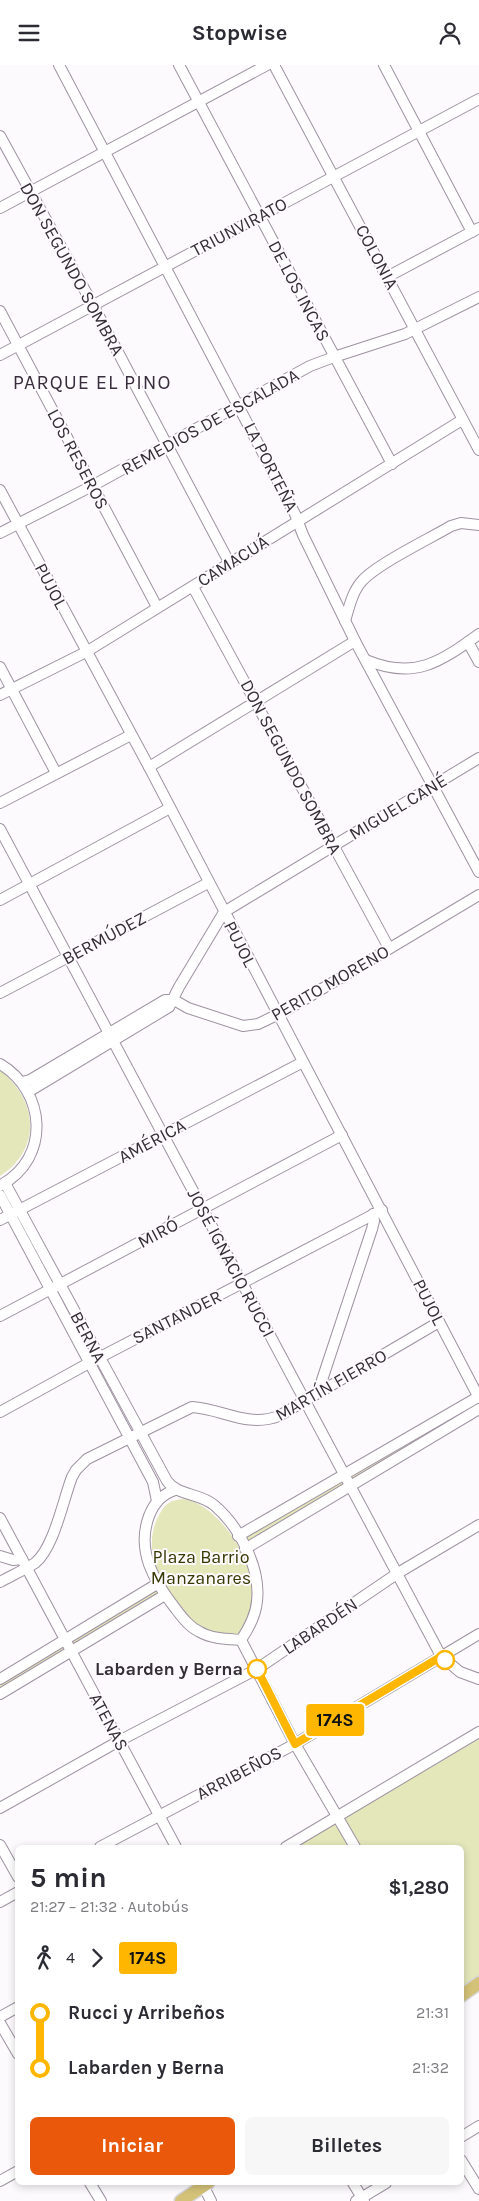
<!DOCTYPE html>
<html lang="es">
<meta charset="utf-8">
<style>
:root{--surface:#fff;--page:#f7f7f7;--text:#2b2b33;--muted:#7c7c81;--accent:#ea580c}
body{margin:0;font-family:Karla,sans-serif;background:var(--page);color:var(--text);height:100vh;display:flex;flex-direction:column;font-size:19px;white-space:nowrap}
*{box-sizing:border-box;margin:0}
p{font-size:16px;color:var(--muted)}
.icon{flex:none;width:28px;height:28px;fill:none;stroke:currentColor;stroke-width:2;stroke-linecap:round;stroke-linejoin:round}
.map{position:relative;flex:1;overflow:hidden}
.details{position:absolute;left:15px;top:1780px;width:449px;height:340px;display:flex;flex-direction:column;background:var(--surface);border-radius:8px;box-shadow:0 2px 8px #0003}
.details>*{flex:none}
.badge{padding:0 10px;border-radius:4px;font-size:18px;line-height:32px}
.map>.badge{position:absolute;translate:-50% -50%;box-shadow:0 0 0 2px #fff}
.legs{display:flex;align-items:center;gap:8px;height:55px;padding:0 15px;font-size:16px}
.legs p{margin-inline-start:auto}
.headline{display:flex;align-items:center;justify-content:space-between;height:85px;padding:0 15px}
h1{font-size:28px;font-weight:700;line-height:38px}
.button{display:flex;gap:10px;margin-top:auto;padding:10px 15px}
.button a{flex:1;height:58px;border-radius:8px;background:var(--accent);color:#fff;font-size:20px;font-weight:700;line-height:58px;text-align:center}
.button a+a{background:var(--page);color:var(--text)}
ul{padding:0 15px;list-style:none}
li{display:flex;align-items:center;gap:18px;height:55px;font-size:19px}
li i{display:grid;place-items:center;width:8px;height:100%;margin:0 6px;background:currentColor}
li i::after{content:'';width:12px;height:12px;margin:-6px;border:4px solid;border-radius:50%;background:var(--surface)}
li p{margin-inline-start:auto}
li:first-child i{background:linear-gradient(#0000 50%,currentColor 0)}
li:last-child i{background:linear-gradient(currentColor 50%,#0000 0)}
header{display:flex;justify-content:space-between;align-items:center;height:65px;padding:0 15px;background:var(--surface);font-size:22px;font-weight:700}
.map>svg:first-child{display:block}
</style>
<header><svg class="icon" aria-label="menu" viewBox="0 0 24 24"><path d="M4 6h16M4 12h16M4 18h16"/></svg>Stopwise<svg class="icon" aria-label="person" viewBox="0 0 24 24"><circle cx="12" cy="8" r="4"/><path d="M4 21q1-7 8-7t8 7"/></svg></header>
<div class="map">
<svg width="479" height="2136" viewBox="0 0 479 2136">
<rect width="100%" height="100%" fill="#fdfafe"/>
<!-- green -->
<g fill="#e4e7ba">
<path d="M 0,1005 C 37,1035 43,1083 0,1111 Z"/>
<polygon points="476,1335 479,1341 352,1416 349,1411"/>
<polygon points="340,1414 344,1422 246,1479 241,1472"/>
<path d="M 183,1434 C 217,1438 251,1492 254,1524 C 255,1535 252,1547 247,1557 C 245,1562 243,1567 239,1570 C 234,1573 227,1570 221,1569 C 216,1568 210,1567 206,1566 C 200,1563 193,1556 188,1551 C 162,1526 140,1485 159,1450 C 165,1439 170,1435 183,1434 Z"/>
<polygon points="156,1523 159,1528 71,1581 68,1577"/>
<polygon points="62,1581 64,1586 0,1625 0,1619"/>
<polygon points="479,1674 479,1913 461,1926 461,1782 361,1782 345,1758 346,1751"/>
<polygon points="334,1758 350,1782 294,1782"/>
</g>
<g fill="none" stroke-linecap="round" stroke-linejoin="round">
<defs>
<g id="minor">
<polyline points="59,0 295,449 303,470 355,576 479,807"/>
<polyline points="179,0 392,399"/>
<polyline points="274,0 479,385"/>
<polyline points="384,0 472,167"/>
<polyline points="0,71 93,240 229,497"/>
<polyline points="0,143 267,0"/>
<polyline points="387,212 479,163"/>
<polyline points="0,246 157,542"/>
<polyline points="0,290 479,34"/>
<polyline points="0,425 149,702 479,1333"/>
<polyline points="0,468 92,421 310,301 334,292 405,269 479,232"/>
<polyline points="193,522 389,883"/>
<path d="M 345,556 C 349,543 352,527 362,516 C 377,499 429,474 451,461 L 461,458 L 479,460"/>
<polyline points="468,577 479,597"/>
<path d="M 366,595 C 414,615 439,598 479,569"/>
<polyline points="0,602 56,708"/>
<polyline points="0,630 86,587 462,355"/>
<polyline points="149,702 355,576"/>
<polyline points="0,738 131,670"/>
<polyline points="0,764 441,1591 460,1607 479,1614"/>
<polyline points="0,835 170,743"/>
<polyline points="0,928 208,818"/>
<path d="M 0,999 C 46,1026 51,1093 1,1120"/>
<polyline points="22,1017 30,1015 165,935 174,935 188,943 243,961 258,959 285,946 479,830"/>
<polyline points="28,1027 169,942 179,922 224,847 479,693"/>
<path d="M 5,1118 L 167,1416 C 178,1431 200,1428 214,1440 C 239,1461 261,1503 257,1536 C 256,1550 249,1563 241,1575"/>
<polyline points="0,1130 153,1417 157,1436"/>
<polyline points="0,1155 303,997"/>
<polyline points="0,1251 342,1070"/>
<polyline points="320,1328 322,1315 372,1164 374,1156 373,1149"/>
<polyline points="0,1347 89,1298 382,1145"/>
<path d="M 175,1425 C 162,1429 154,1438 149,1451 C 136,1486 154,1516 175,1543 C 182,1552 189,1562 200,1567 C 212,1574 228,1574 241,1575"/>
<polyline points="0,1453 176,1782"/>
<polyline points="238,1471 478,1332"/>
<polyline points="245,1484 479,1344"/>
<polyline points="0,1491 13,1495 22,1494"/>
<path d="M 0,1517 C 11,1511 24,1505 35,1498 C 54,1483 63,1435 72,1412 L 76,1405 L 87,1394 L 192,1342 C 223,1344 247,1363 279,1351 L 439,1257"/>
<polyline points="241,1575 295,1679 355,1782"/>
<polyline points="0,1614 157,1519"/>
<polyline points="0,1629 165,1530"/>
<polyline points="0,1743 119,1676 257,1604 398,1508 479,1460"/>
<polyline points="0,1780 18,1812"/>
<polyline points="100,1782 295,1679 479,1569"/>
<polyline points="286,1782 479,1667"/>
<polyline points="0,1837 18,1827"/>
<polyline points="0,1952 18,1942"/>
<polyline points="0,1958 18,1989"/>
<polyline points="461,2072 479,2061"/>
<polyline points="461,2095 479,2124"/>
<polyline points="0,2116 18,2106"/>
<polyline points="90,2118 101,2136"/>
<polyline points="202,2118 211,2136"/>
<polyline points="353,2118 364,2136"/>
<polyline points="356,2136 386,2118"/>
</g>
<g id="major">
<polyline points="461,1931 479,1918"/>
<polyline points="181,2136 208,2118"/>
</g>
</defs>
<!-- minor casing -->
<use href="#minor" stroke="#9e92a1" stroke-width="12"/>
<!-- major casing -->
<use href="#major" stroke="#d6d5d7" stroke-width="15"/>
<!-- minor -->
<use href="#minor" stroke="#fff" stroke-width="10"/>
<!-- major -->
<use href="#major" stroke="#d4c279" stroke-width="12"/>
</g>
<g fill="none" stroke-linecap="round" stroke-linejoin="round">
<defs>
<polyline id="line-1" points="257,1604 295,1679 442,1591 445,1595"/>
</defs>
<!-- line-1 casing -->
<use href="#line-1" stroke="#fff" stroke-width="11"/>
<!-- line-1 -->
<use href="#line-1" stroke="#feb600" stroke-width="8"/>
</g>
<!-- markers -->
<g fill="#fff" stroke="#feb600" stroke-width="2.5">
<circle cx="445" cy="1595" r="9"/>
<circle cx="257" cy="1604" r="9"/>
</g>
<g text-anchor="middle" stroke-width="4" stroke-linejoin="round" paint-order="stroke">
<!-- street labels -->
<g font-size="18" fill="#342f35" stroke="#fdfafe">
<text transform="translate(239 162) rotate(-28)" y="6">TRIUNVIRATO</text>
<text transform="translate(377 192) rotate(62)" y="6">COLONIA</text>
<text transform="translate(72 204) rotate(61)" y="6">DON SEGUNDO SOMBRA</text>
<text transform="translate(299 226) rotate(62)" y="6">DE LOS INCAS</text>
<text transform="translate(210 357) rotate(-29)" y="6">REMEDIOS DE ESCALADA</text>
<text transform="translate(78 394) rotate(62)" y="6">LOS RESEROS</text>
<text transform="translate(271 402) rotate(63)" y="6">LA PORTEÑA</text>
<text transform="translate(233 496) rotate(-32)" y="6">CAMACUÁ</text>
<text transform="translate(51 521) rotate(62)" y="6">PUJOL</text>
<text transform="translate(291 702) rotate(62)" y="6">DON SEGUNDO SOMBRA</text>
<text transform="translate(398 742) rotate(-31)" y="6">MIGUEL CANÉ</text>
<text transform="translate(104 873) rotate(-28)" y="6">BERMÚDEZ</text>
<text transform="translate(240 879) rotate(63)" y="6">PUJOL</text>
<text transform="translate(330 918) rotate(-30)" y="6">PERITO MORENO</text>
<text transform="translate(152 1076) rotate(-28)" y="6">AMÉRICA</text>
<text transform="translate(158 1168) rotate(-28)" y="6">MIRÓ</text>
<text transform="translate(231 1198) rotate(62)" y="6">JOSÉ IGNACIO RUCCI</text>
<text transform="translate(429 1237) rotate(63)" y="6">PUJOL</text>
<text transform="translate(177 1252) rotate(-27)" y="6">SANTANDER</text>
<text transform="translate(88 1272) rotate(62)" y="6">BERNA</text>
<text transform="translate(331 1320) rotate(-30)" y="6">MARTÍN FIERRO</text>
<text transform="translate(320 1561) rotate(-34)" y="6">LABARDÉN</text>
<text transform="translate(109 1657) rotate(62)" y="6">ATENAS</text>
<text transform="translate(239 1708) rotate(-28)" y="6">ARRIBEÑOS</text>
</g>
<!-- park labels -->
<g font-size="18" fill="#373700" stroke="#fdfafe">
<text x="201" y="1498">Plaza Barrio<tspan x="201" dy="21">Manzanares</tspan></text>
</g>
<!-- stop labels -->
<g font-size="18" font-weight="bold" fill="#342f35" stroke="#fdfafe" text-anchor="end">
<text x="243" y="1610">Labarden y Berna</text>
</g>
<!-- quarter labels -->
<g font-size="20" letter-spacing="1" fill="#382e3b" stroke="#fdfafe">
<text x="92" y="324">PARQUE EL PINO</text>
</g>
</g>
</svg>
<b class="badge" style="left:335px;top:1655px;background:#feb600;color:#111">174S</b>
<section class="details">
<div class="headline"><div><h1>5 min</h1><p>21:27 – 21:32 · Autobús</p></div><b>$1,280</b></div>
<div class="legs"><svg class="icon" aria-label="walk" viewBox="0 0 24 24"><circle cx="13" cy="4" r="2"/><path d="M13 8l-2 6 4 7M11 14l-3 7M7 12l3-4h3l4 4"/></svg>4<svg class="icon" aria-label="forward" viewBox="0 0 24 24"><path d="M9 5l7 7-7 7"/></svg><b class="badge" style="background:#feb600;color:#111">174S</b></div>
<ul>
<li><i style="color:#feb600"></i><b>Rucci y Arribeños</b><p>21:31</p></li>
<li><i style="color:#feb600"></i><b>Labarden y Berna</b><p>21:32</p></li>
</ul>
<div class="button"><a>Iniciar</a><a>Billetes</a></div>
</section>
</div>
